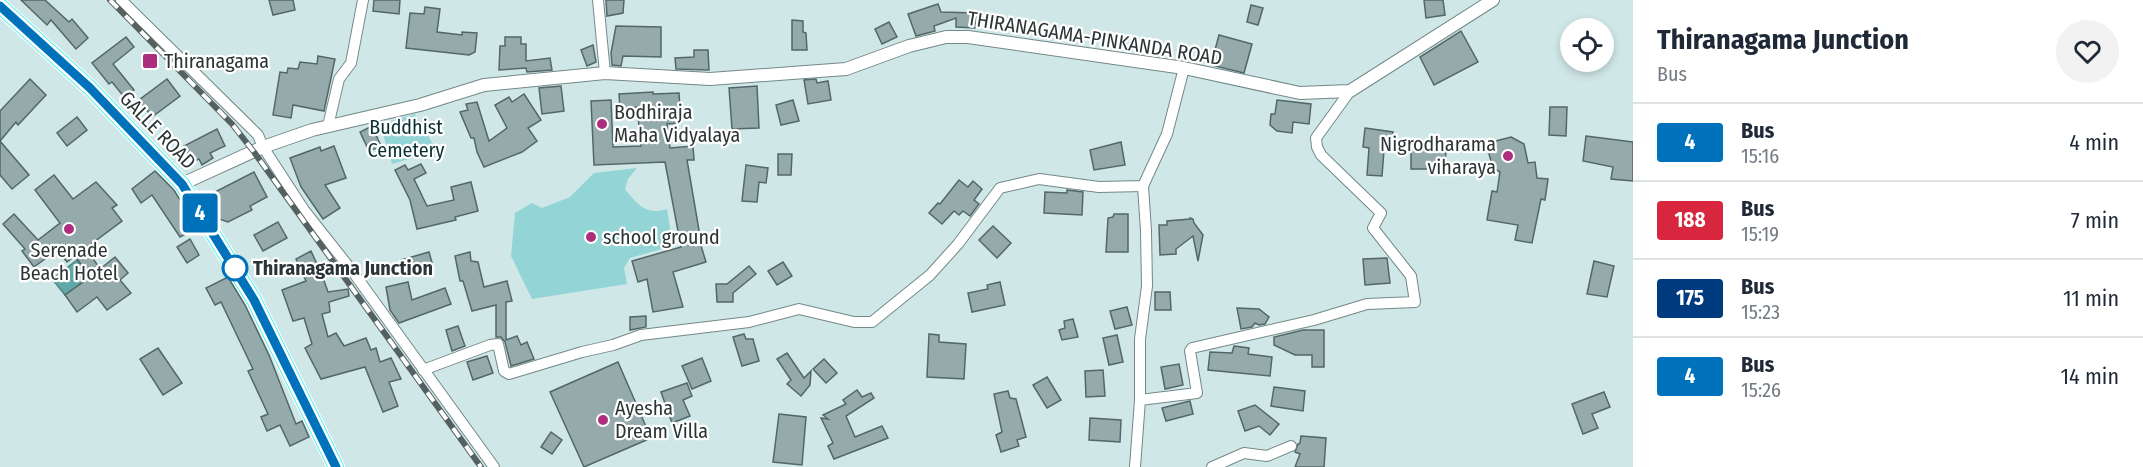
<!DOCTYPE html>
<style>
:root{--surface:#fff;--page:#f2f2f3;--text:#1f2937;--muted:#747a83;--line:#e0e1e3}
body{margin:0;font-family:"Fira Sans Condensed",sans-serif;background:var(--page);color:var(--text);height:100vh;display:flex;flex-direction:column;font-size:22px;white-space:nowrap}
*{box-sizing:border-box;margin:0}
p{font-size:20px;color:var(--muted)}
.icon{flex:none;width:33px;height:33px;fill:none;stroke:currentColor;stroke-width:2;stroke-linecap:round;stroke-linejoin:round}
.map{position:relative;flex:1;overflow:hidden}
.panel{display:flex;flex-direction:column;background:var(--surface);width:510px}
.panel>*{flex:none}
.badge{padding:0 12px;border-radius:4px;font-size:21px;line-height:39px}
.fabs{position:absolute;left:1560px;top:18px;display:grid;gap:12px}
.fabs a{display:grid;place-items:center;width:54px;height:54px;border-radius:50%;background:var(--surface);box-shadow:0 3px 9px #0003;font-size:30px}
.map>.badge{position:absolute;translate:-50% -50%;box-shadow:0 0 0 3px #fff}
.round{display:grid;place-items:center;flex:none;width:63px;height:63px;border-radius:32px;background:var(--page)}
.overview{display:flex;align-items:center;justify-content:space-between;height:102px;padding:0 24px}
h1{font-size:28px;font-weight:700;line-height:45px}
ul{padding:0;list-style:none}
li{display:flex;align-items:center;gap:18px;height:78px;padding:0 24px;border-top:2px solid var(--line)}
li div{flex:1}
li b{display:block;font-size:22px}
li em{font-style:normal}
li .badge{min-width:66px;font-weight:700;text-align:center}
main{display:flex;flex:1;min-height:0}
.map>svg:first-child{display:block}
</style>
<main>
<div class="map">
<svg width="1633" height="467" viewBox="0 0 1633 467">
<rect width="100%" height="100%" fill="#d0e7e8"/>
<!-- green -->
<g fill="#93d5d6">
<polygon points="415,114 437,151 392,164 380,124"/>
<path d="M 637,168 L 628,179 L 625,189 C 637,204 646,216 667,209 L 673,246 L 630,258 L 624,268 L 627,284 L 532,299 L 511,256 L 515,213 L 532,203 L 542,208 L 570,197 L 594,173 Z"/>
</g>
<!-- water -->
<polygon fill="#61a7a9" stroke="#518586" stroke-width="1.5" points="77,260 90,277 65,295 52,279"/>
<!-- building -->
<g fill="#95abab" stroke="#536767" stroke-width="1.5">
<polygon points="21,0 45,0 69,22 72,19 88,38 76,49 51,20 47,25"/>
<polygon points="269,0 293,0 295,10 273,15"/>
<polygon points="374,0 400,0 399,14 373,11"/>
<polygon points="606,0 624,0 623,13 607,16"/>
<polygon points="1424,0 1443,0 1445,15 1426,18"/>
<polygon points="938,4 941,12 976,13 975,28 956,27 956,18 934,26 935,31 916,36 908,14"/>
<polygon points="1251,5 1263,8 1258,25 1247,22"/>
<polygon points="425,7 440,9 437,32 462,35 462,32 477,33 475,52 469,55 406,48 410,13 424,14"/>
<polygon points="792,20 803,21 803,32 806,33 807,50 792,50"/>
<polygon points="889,22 897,37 882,44 875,29"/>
<polygon points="616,26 661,27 661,57 623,56 621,66 612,65 611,53"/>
<polygon points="1461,31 1478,62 1434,85 1420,57"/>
<polygon points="1219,35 1252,44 1244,73 1211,65"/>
<polygon points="126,37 134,47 113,64 134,90 125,98 112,82 109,84 92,63"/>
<polygon points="505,37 521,37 521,44 526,44 526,61 550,58 552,70 527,72 526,68 499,70 500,46 505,46"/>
<polygon points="593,45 596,62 587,66 581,50"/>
<polygon points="694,50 708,50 709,70 676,69 675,58 694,57"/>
<polygon points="318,56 335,59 324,111 293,105 291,118 273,115 280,72 287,73 288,68 298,69 300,62 317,64"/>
<polygon points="30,79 46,95 18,125 16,122 0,141 0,111"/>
<polygon points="167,79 180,96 152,117 139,100"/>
<polygon points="816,79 817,83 828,81 831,100 808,104 804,80"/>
<polygon points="561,86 564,111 542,114 539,88"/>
<polygon points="757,86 759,128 732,129 729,88"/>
<polygon points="653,92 653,94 679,93 681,123 667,124 670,148 693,146 694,160 687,160 700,236 698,236 706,262 673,272 683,307 653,312 647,279 638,282 632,261 681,247 665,162 594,165 591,101 611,100 613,147 641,146 637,107 620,109 619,94"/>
<polygon points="524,94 541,120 528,128 537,141 522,152 484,167 477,152 474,138 471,138 460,112 468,110 466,104 477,102 489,141 507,128 495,105 509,97 512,102"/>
<polygon points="793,100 799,121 781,125 776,105"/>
<polygon points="1277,100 1311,104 1309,124 1293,122 1292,133 1277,131 1270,125 1271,114 1275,114"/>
<polygon points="1550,107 1567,107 1566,136 1549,135"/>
<polygon points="77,117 87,130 67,146 57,133"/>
<polygon points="372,126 381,146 369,151 360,132"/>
<polygon points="1365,128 1393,132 1391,151 1384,150 1382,176 1367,175 1369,148 1363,147"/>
<polygon points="217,129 225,146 210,153 213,158 202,165 199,159 192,162 184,146"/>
<polygon points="1586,136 1633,142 1633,181 1611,179 1613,167 1583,161"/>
<polygon points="1511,137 1524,144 1528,163 1535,162 1537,178 1548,179 1545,200 1541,199 1532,243 1515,240 1518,225 1487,220 1492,191 1497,192 1500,172 1493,168 1489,154 1496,141"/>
<polygon points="0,141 29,175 12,189 0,175"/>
<polygon points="1121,142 1125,165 1094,170 1090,150"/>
<polygon points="334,146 346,178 325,185 340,208 323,219 301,187 290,158 320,147 321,151"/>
<polygon points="1411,148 1446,148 1445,169 1411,169"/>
<polygon points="778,154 792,154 791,175 778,175"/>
<polygon points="421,164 426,173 414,179 427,206 454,200 451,187 471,182 478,211 455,217 456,220 417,229 410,200 395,170 405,165 408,170"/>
<polygon points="746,165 768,168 766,183 759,182 757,202 742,201"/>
<polygon points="155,171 174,190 197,228 180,237 152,195 141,203 132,189"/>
<polygon points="254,172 267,197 250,206 252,210 228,222 219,219 207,196"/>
<polygon points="54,175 73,199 96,182 117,205 112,208 122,221 86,248 100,269 115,257 128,273 120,280 131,293 107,310 97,297 77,312 65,295 90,277 75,256 67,262 57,250 34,267 22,251 25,249 3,224 14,214 38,240 60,223 35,190"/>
<polygon points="959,180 968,187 973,181 982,189 974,200 979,204 970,216 963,211 959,215 954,211 942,224 929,213 938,203 940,204"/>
<polygon points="1067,190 1083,192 1082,215 1044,213 1045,192 1067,193"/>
<polygon points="1114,214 1128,214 1128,252 1106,252 1108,218 1113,217"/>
<polygon points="1190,218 1193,219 1194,223 1203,235 1198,261 1193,236 1176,249 1176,254 1160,255 1159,225 1167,225 1167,221 1190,219"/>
<polygon points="278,222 287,238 263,251 254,235"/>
<polygon points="993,226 1011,243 997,258 979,240"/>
<polygon points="190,239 199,255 187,263 177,247"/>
<polygon points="311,251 322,275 328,292 348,289 349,296 329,302 330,312 322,314 328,337 336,333 344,346 366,338 371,350 376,348 380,362 391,358 401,379 389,382 398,406 383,412 365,367 321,379 305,348 312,344 304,318 293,321 282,290 306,281 296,259"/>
<polygon points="429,252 433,266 405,274 401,260"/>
<polygon points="470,252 471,261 478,262 484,287 507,281 512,301 506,302 506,340 517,336 521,345 527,342 534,359 511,366 505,342 501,337 496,337 496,305 472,311 463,281 460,281 455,256"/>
<polygon points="1387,258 1390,283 1365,285 1363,259"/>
<polygon points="1594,261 1614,266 1607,297 1587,294"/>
<polygon points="783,262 792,276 777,285 768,271"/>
<polygon points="749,266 756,274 733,293 733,302 717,302 716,284 727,284"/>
<polygon points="228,277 245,305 269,355 296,424 302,421 309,437 290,446 280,425 267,431 261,417 268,414 248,371 253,369 221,302 215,305 206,288"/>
<polygon points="408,282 412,300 445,288 451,304 399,323 390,310 386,287"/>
<polygon points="1000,282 1005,305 972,312 968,293 988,289 987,285"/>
<polygon points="1155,292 1170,292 1171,310 1155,310"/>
<polygon points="1127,307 1132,325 1115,329 1110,311"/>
<polygon points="1237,308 1259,309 1269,317 1265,324 1259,325 1255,323 1252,327 1241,329"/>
<polygon points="646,316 646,327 630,330 630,317"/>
<polygon points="1073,319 1078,337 1062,340 1059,330 1065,328 1064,321"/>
<polygon points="458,326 465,346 452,351 446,330"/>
<polygon points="1303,330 1324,330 1324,367 1312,367 1312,355 1295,355 1274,345 1274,337"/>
<polygon points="744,334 746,339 753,339 759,361 742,366 733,337"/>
<polygon points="929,334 939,335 939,342 966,344 964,379 927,377"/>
<polygon points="1117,335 1123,362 1109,365 1103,338"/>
<polygon points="1234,346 1249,348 1248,354 1272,357 1270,376 1208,370 1210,352 1232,353"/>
<polygon points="158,348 182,383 163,395 140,359"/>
<polygon points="787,353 804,378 811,371 810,385 801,396 787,384 791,380 777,359"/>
<polygon points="487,356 493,373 473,380 467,362"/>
<polygon points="702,358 711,381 692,389 682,366"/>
<polygon points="824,359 837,373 826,383 813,369"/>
<polygon points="618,362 651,438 584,467 550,392"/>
<polygon points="1179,364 1183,385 1165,389 1161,367"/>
<polygon points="1103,370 1105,396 1086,397 1085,371"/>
<polygon points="1047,377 1061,400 1047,408 1033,385"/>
<polygon points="687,383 692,396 683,400 690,416 672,423 661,392"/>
<polygon points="1274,387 1305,391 1303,411 1271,406"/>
<polygon points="857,390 862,397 871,393 874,398 846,416 855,437 882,426 888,438 834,459 828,446 833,443 821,418 828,419 823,415 846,404 843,400"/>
<polygon points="1008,391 1010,398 1016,399 1026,437 1017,440 1019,446 1001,452 996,435 1002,432 994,394"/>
<polygon points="1604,392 1610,407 1592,414 1598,428 1583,434 1572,404"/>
<polygon points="1190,401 1193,414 1166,421 1162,408"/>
<polygon points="1255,405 1279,424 1270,435 1259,426 1245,431 1238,411"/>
<polygon points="779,414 806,417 802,465 773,462"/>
<polygon points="1090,418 1121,420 1120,442 1089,440"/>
<polygon points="551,432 562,440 552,454 541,447"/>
<polygon points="1301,436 1326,438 1324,467 1295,467 1300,454 1295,452 1298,444 1300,443"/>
</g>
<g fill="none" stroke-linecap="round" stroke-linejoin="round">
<defs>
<g id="minor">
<polyline points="121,0 258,135 263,147 304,210 353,272 494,467"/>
<polyline points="598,0 605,73"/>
<polyline points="328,126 339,79 351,63 363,0"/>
<polyline points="423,370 490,345 498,344 504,371 509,374 582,352 613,345 641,335 749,322 799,309 854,322 872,322 930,275 958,244 1000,188 1039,179 1099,187 1143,186 1167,134 1184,68"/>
<polyline points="1140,400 1140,339 1147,286 1146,231 1143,186"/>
<polyline points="1135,467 1140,400 1197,393 1190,351 1192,348 1314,320 1367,304 1415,302 1411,276 1373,228 1381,213 1321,155 1317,147 1316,138 1350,91"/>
<polyline points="1212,467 1244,453 1267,456 1291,446"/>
</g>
<polyline id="tertiary" points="182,184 263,147 312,130 420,105 484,85 605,73 710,79 846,69 909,46 946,37 968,37 1184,68 1300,93 1350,91 1493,0"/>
<polyline id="trunk" points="0,6 90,88 182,184 254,300 336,467"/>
</defs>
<!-- minor casing -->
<use href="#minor" stroke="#738888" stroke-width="12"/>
<!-- tertiary casing -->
<use href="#tertiary" stroke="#738888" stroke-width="14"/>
<!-- trunk casing -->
<use href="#trunk" stroke="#fff" stroke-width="18"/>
<!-- minor -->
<use href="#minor" stroke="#fff" stroke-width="10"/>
<!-- tertiary -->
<use href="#tertiary" stroke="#fff" stroke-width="12"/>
<!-- trunk -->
<use href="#trunk" stroke="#58eff2" stroke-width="16"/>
<defs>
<polyline id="rail" points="110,0 232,124 254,152 481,467"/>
</defs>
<!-- rail casing -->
<use href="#rail" stroke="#556161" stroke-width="6"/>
<!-- rail -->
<use href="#rail" stroke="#fff" stroke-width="4" stroke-dasharray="11" stroke-linecap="butt"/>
</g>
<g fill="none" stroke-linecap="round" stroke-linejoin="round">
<defs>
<polyline id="line" points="0,6 90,88 182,184 254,300 336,467"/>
</defs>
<!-- line casing -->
<use href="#line" stroke="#fff" stroke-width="14"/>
<!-- line -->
<use href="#line" stroke="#0072bc" stroke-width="9"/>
</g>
<!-- markers -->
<g fill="#ad2e7d" stroke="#fff" stroke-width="2">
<rect x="142" y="53" width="16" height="16" rx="3"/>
<circle cx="602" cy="124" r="6"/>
<circle cx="1508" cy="156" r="6"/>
<circle cx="69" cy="229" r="6"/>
<circle cx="591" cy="237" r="6"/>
<circle cx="603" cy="420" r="6"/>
</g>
<circle fill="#fff" stroke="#0072bc" stroke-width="3" cx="235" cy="268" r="12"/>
<g text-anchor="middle" stroke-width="4.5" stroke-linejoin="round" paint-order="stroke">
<!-- street labels -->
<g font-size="20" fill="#2c3535" stroke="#fff">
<text transform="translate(1095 38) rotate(9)" y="7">THIRANAGAMA-PINKANDA ROAD</text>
<text transform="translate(158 130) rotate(46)" y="7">GALLE ROAD</text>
</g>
<!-- poi labels -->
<g font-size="20" fill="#2c3535" stroke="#fff" text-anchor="start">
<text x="164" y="68">Thiranagama</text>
<text x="614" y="119">Bodhiraja<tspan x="614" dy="23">Maha Vidyalaya</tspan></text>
<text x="1496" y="151" text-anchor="end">Nigrodharama<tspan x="1496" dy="23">viharaya</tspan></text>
<text x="603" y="244">school ground</text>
<text x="69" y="257" text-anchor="middle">Serenade<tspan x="69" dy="23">Beach Hotel</tspan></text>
<text x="615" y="415">Ayesha<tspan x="615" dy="23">Dream Villa</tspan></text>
</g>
<!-- park labels -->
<g font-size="20" fill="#0b3031" stroke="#fff">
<text x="406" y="134">Buddhist<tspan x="406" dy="23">Cemetery</tspan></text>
</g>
<!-- stop labels -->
<g font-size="20" font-weight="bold" fill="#2c3535" stroke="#fff" text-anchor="start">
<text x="253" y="275">Thiranagama Junction</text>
</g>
</g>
</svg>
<div class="fabs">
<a><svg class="icon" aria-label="locate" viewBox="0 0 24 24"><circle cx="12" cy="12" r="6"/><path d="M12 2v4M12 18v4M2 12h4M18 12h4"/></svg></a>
</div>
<b class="badge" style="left:200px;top:213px;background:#0072bc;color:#fff">4</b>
</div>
<section class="panel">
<div class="overview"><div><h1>Thiranagama Junction</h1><p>Bus</p></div><a class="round"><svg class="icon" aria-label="heart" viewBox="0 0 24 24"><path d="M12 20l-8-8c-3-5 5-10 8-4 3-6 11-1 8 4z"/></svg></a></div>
<ul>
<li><span class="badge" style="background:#0072bc;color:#fff">4</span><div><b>Bus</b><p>15:16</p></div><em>4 min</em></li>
<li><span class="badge" style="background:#d7263d;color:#fff">188</span><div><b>Bus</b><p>15:19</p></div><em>7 min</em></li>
<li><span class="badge" style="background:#003b80;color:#fff">175</span><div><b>Bus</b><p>15:23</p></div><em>11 min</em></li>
<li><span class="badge" style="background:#0072bc;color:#fff">4</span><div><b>Bus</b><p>15:26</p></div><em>14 min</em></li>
</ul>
</section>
</main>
